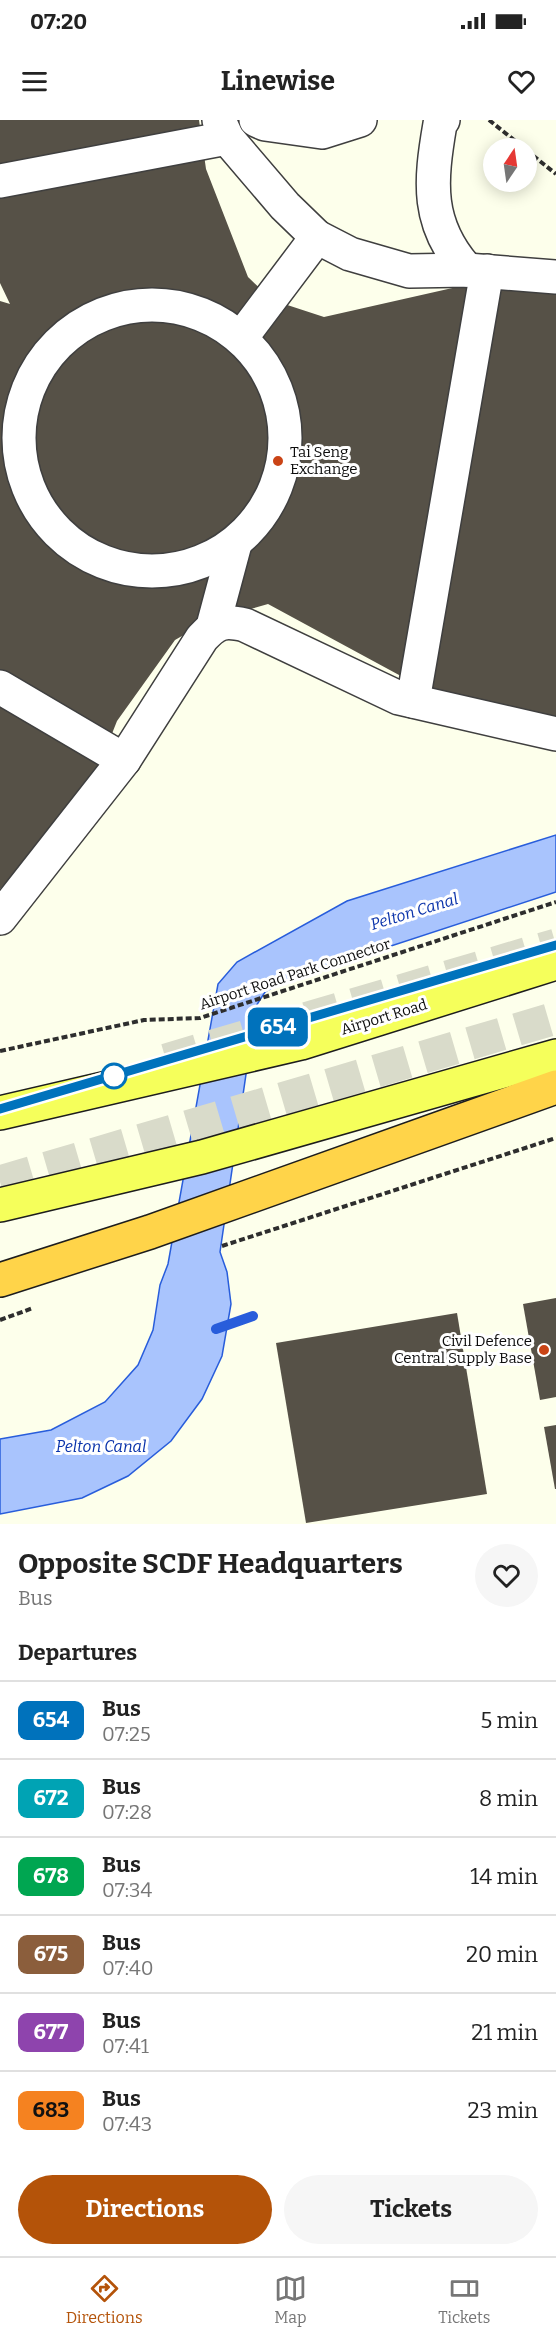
<!DOCTYPE html>
<style>
:root{--surface:#fff;--page:#f6f6f6;--text:#222;--muted:#767676;--line:#e0e0e0;--accent:#b45309}
body{margin:0;font-family:Bitter,serif;background:var(--page);color:var(--text);height:100vh;display:flex;flex-direction:column;font-size:22px;white-space:nowrap}
*{box-sizing:border-box;margin:0}
p{font-size:20px;color:var(--muted)}
.icon{flex:none;width:33px;height:33px;fill:none;stroke:currentColor;stroke-width:2;stroke-linecap:round;stroke-linejoin:round}
.map{position:relative;height:1404px;overflow:hidden}
.details{display:flex;flex-direction:column;background:var(--surface);flex:1}
.details>*{flex:none}
.badge{padding:0 12px;border-radius:9px;font-size:21px;line-height:39px}
.needle{width:39px;rotate:13deg}
.buttons{position:absolute;left:483px;top:18px;display:grid;gap:12px}
.buttons a{display:grid;place-items:center;width:54px;height:54px;border-radius:50%;background:var(--surface);box-shadow:0 3px 15px #0003;font-size:30px}
.map>.badge{position:absolute;translate:-50% -50%;box-shadow:0 0 0 3px #fff}
h2{padding:0 18px;font-size:22px;line-height:54px}
.round{display:grid;place-items:center;flex:none;width:63px;height:63px;border-radius:32px;background:var(--page)}
.summary{display:flex;align-items:center;justify-content:space-between;height:102px;padding:0 18px}
h1{font-size:28px;font-weight:700;line-height:45px}
.primary-button{display:flex;gap:12px;margin-top:auto;padding:12px 18px}
.primary-button a{flex:1;height:69px;border-radius:36px;background:var(--accent);color:#fff;font-size:24px;font-weight:700;line-height:69px;text-align:center}
.primary-button a+a{background:var(--page);color:var(--text)}
ul{padding:0;list-style:none}
li{display:flex;align-items:center;gap:18px;height:78px;padding:0 18px;border-top:2px solid var(--line)}
li div{flex:1}
li b{display:block;font-size:22px}
li em{font-style:normal}
li .badge{min-width:66px;font-weight:700;text-align:center}
.status{display:flex;justify-content:space-between;align-items:center;height:42px;padding:0 30px;background:var(--surface);direction:ltr}
.status svg{height:16px;fill:currentColor}
header{display:flex;justify-content:space-between;align-items:center;height:78px;padding:0 18px;background:var(--surface);font-size:27px;font-weight:700}
.tabs{display:flex;justify-content:space-around;align-items:center;height:84px;border-top:2px solid var(--line);background:var(--surface);font-size:16px;color:var(--muted)}
.tabs a{display:grid;justify-items:center;gap:3px}
.tabs .selected{color:var(--accent)}
.map>svg:first-child{display:block}
</style>
<div class="status"><b>07:20</b><svg viewBox="0 0 49 12"><path d="M0 12V9h3v3zM5 12V6h3v6zM10 12V3h3v9zM15 12V0h3v12zM26 1h20v11H26zM47 4h2v5h-2z"/></svg></div>
<header><svg class="icon" aria-label="menu" viewBox="0 0 24 24"><path d="M4 6h16M4 12h16M4 18h16"/></svg>Linewise<svg class="icon" aria-label="heart" viewBox="0 0 24 24"><path d="M12 20l-8-8c-3-5 5-10 8-4 3-6 11-1 8 4z"/></svg></header>
<div class="map">
<svg width="556" height="1404" viewBox="0 0 556 1404">
<rect width="100%" height="100%" fill="#fdffeb"/>
<!-- water -->
<polygon fill="#a9c4fd" stroke="#285ddb" stroke-width="1.5" points="556,715 556,772 281,862 265,872 256,886 220,1132 227,1152 231,1184 222,1236 202,1279 171,1321 128,1356 82,1378 0,1394 0,1319 51,1310 105,1282 138,1245 153,1210 160,1165 168,1144 218,864 237,842 347,781"/>
<g fill="none" stroke-linecap="round" stroke-linejoin="round">
<!-- stream -->
<polyline stroke="#285ddb" stroke-width="10" points="216,1209 253,1196"/>
</g>
<!-- building -->
<g fill="#565147">
<polygon points="0,0 199,0 206,49 248,157 272,180 324,197 479,162 556,168 556,597 423,568 268,484 208,501 175,520 117,601 90,669 0,769 0,181 10,184 0,163"/>
<polygon points="556,1178 556,1277 540,1280 523,1184"/>
<polygon points="457,1193 487,1374 306,1403 276,1223"/>
<polygon points="556,1305 556,1369 555,1369 544,1307"/>
</g>
<g fill="none" stroke-linecap="round" stroke-linejoin="round">
<!-- highway-tunnel -->
<g stroke="#d9dbca" stroke-width="33" stroke-dasharray="33 16" stroke-linecap="butt">
<polyline points="166,940 556,825"/>
<polyline points="0,1062 556,898"/>
</g>
<defs>
<g id="minor">
<polyline points="219,0 227,18 285,86 317,117 350,134 409,151 467,150 556,157"/>
<polyline points="256,0 265,4 322,12 360,0"/>
<path d="M 443,0 L 440,4 C 430,62 426,104 467,150"/>
<polyline points="0,61 227,18"/>
<circle cx="152" cy="318" r="133"/>
<polyline points="241,218 317,117"/>
<polyline points="213,506 235,424"/>
<polyline points="0,567 124,640"/>
<polyline points="413,581 487,151"/>
<path d="M 0,798 L 124,640 L 202,518 C 217,502 224,500 245,505 L 399,578 L 556,614"/>
</g>
<g id="major">
<polyline points="0,993 301,923 556,843"/>
<polyline points="0,1085 202,1037 556,936"/>
</g>
<polyline id="highway" points="0,1160 150,1112 556,967"/>
</defs>
<!-- minor casing -->
<use href="#minor" stroke="#3f3f3f" stroke-width="36"/>
<!-- major casing -->
<use href="#major" stroke="#1d1d1d" stroke-width="36"/>
<!-- highway casing -->
<use href="#highway" stroke="#1d1d1d" stroke-width="36"/>
<!-- path -->
<g stroke="#2e2e2e" stroke-width="4" stroke-dasharray="6 3" stroke-linecap="butt">
<polyline points="489,0 524,28"/>
<polyline points="526,30 556,54"/>
<polyline points="0,931 144,900 200,898 556,782"/>
<polyline points="222,1126 556,1018"/>
<polyline points="0,1200 33,1188"/>
</g>
<!-- minor -->
<use href="#minor" stroke="#fff" stroke-width="33"/>
<!-- major -->
<use href="#major" stroke="#f5ff5b" stroke-width="33"/>
<!-- highway -->
<use href="#highway" stroke="#ffd449" stroke-width="33"/>
</g>
<g fill="none" stroke-linecap="round" stroke-linejoin="round">
<defs>
<polyline id="line" points="0,989 556,825"/>
</defs>
<!-- line casing -->
<use href="#line" stroke="#fff" stroke-width="14"/>
<!-- line -->
<use href="#line" stroke="#0072bc" stroke-width="9"/>
</g>
<!-- markers -->
<g fill="#ca4416" stroke="#fff" stroke-width="2">
<circle cx="278" cy="341" r="6"/>
<circle cx="544" cy="1230" r="6"/>
</g>
<circle fill="#fff" stroke="#0072bc" stroke-width="3" cx="114" cy="956" r="12"/>
<g text-anchor="middle" stroke-width="6" stroke-linejoin="round" paint-order="stroke">
<!-- poi labels -->
<g font-size="15" fill="#0c0c0c" stroke="#fff" text-anchor="start">
<text x="290" y="337">Tai Seng<tspan x="290" dy="17">Exchange</tspan></text>
<text x="532" y="1226" text-anchor="end">Civil Defence<tspan x="532" dy="17">Central Supply Base</tspan></text>
</g>
<!-- street labels -->
<g font-size="15" fill="#0c0c0c" stroke="#fff">
<text transform="translate(295 854) rotate(-18)" y="5">Airport Road Park Connector</text>
<text transform="translate(384 897) rotate(-17)" y="5">Airport Road</text>
</g>
<!-- water labels -->
<g font-size="16" font-style="italic" fill="#0932aa" stroke="#fff">
<text transform="translate(414 791) rotate(-17)" y="6">Pelton Canal</text>
<text x="101" y="1332">Pelton Canal</text>
</g>
</g>
</svg>
<div class="buttons">
<a><svg class="needle" viewBox="-14 -14 28 28"><path d="M0-13l5 13h-10z" fill="#e53935"/><path d="M0 13l5-13h-10z" fill="#767676"/></svg></a>
</div>
<b class="badge" style="left:278px;top:907px;background:#0072bc;color:#fff">654</b>
</div>
<section class="details">
<div class="summary"><div><h1>Opposite SCDF Headquarters</h1><p>Bus</p></div><a class="round"><svg class="icon" aria-label="heart" viewBox="0 0 24 24"><path d="M12 20l-8-8c-3-5 5-10 8-4 3-6 11-1 8 4z"/></svg></a></div>
<h2>Departures</h2>
<ul>
<li><span class="badge" style="background:#0072bc;color:#fff">654</span><div><b>Bus</b><p>07:25</p></div><em>5 min</em></li>
<li><span class="badge" style="background:#00a3b4;color:#fff">672</span><div><b>Bus</b><p>07:28</p></div><em>8 min</em></li>
<li><span class="badge" style="background:#00a651;color:#fff">678</span><div><b>Bus</b><p>07:34</p></div><em>14 min</em></li>
<li><span class="badge" style="background:#8b5e3c;color:#fff">675</span><div><b>Bus</b><p>07:40</p></div><em>20 min</em></li>
<li><span class="badge" style="background:#8e44ad;color:#fff">677</span><div><b>Bus</b><p>07:41</p></div><em>21 min</em></li>
<li><span class="badge" style="background:#f58220;color:#111">683</span><div><b>Bus</b><p>07:43</p></div><em>23 min</em></li>
</ul>
<div class="primary-button"><a>Directions</a><a>Tickets</a></div>
</section>
<nav class="tabs">
<a class="selected"><svg class="icon" aria-label="directions" viewBox="0 0 24 24"><path d="M12 3l9 9-9 9-9-9zM9 14v-3h6M13 9l2 2-2 2"/></svg>Directions</a>
<a><svg class="icon" aria-label="map" viewBox="0 0 24 24"><path d="M3 6l6-2 6 2 6-2v14l-6 2-6-2-6 2zM9 4v14M15 6v14"/></svg>Map</a>
<a><svg class="icon" aria-label="tickets" viewBox="0 0 24 24"><path d="M3 7h18v10H3zM15 7v10"/></svg>Tickets</a>
</nav>
